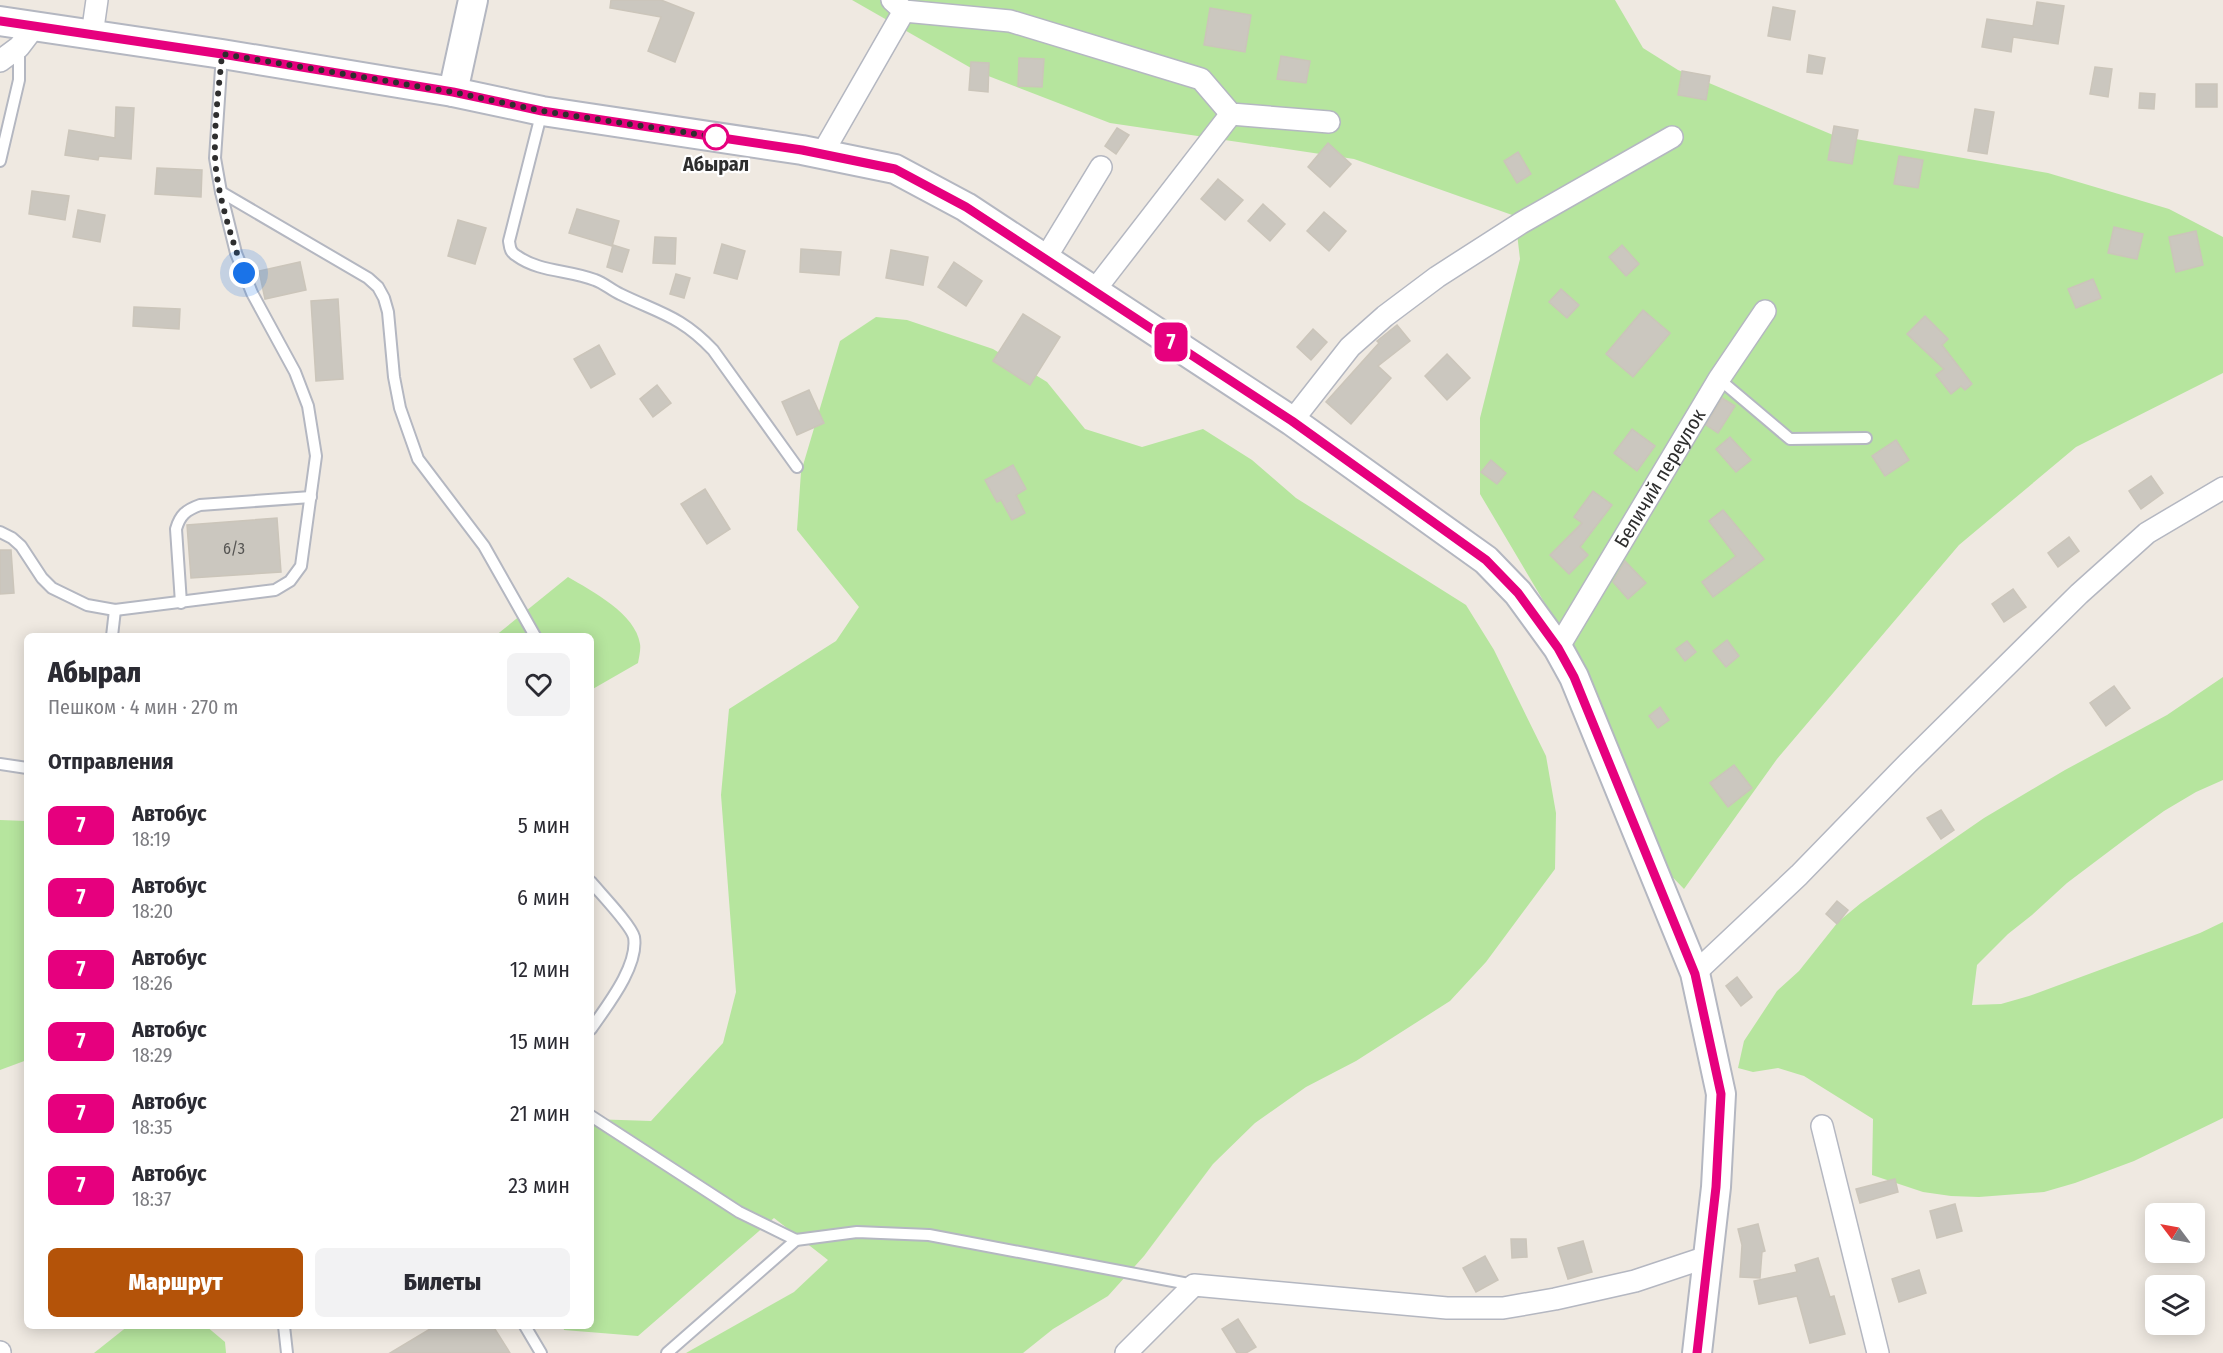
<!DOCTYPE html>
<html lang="ru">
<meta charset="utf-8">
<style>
:root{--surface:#fff;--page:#f2f2f3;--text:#2b2b33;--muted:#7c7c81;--accent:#b45309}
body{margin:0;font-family:"Fira Sans Condensed",sans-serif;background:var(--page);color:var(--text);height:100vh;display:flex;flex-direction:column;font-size:22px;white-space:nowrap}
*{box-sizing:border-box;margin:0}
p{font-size:20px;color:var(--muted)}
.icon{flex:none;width:33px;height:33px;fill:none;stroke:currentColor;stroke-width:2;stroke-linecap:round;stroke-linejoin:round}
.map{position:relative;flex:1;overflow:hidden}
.drawer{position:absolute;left:24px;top:633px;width:570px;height:696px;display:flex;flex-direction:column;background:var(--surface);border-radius:9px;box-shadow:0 3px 15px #0003}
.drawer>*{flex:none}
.badge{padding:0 12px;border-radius:9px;font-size:21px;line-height:39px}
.needle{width:39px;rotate:302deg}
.fabs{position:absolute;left:2145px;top:1203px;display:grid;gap:12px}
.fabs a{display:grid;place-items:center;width:60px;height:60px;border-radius:9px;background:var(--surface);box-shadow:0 3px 15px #0003;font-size:30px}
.you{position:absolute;width:30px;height:30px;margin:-15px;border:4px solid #fff;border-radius:50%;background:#1a73e8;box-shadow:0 0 0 9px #1a73e833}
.map>.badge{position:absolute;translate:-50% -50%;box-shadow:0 0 0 3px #fff}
h2{padding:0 24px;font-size:22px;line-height:54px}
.round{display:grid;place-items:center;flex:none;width:63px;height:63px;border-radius:9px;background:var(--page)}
.summary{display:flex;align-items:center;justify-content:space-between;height:102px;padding:0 24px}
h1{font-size:28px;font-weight:800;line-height:45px}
.action{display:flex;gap:12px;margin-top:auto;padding:12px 24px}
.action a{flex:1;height:69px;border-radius:9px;background:var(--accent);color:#fff;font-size:24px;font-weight:800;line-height:69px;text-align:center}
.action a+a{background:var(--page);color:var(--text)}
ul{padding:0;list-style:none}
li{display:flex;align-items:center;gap:18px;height:72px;padding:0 24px}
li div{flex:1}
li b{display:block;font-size:22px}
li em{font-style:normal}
li .badge{min-width:66px;font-weight:700;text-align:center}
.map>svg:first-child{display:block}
</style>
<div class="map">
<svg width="2223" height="1353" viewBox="0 0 2223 1353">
<rect width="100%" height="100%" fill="#efe9e1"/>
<!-- green -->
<g fill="#b6e59e">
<polygon points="852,0 1615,0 1643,48 1678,70 1833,135 2048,173 2169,209 2223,237 2223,373 2076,447 1959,545 1777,759 1684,889 1655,859 1585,671 1480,494 1480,418 1520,259 1515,216 1354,159 1110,123 978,72"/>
<polygon points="876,317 907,320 993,349 1047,382 1085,429 1142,447 1203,429 1252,460 1296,498 1466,605 1494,650 1546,756 1556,813 1555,869 1486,962 1450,1001 1356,1061 1306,1087 1255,1123 1213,1164 1144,1256 1108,1296 1053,1329 1023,1353 686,1353 794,1292 828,1260 774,1218 638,1336 564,1330 563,1326 591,1326 591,1119 651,1121 723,1043 736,992 721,795 729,709 836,641 859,607 797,530 801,472 840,341"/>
<path d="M 568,577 C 592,591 636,614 640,644 C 641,649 639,657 638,663 L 591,690 L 591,636 L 495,636 Z"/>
<polygon points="2223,677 2223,780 2196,792 2164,811 2128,837 2067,883 2032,915 2008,934 1977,965 1972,1005 2001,1004 2029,996 2200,933 2223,922 2223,1118 2134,1161 2075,1183 2044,1192 1979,1197 1951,1196 1923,1192 1872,1175 1873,1119 1804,1076 1778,1068 1753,1072 1738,1068 1744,1041 1777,991 1799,971 1838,922 1861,903 1984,818 2065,770 2167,715"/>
<polygon points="0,820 27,821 27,1060 0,1070"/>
<polygon points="128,1326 206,1326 225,1342 226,1353 94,1353"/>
</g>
<!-- building -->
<g fill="#cbc7bf" stroke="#cbc5ba" stroke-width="1.5">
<polygon points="611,0 661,0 694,13 675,62 648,51 661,17 610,8"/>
<polygon points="2037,2 2064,6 2058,44 2013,37 2011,52 1982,47 1987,19 2033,26"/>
<polygon points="1773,7 1795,11 1790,40 1768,36"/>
<polygon points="1210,8 1251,15 1245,52 1204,45"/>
<polygon points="1809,55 1825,58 1822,74 1807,72"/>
<polygon points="1281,56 1310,61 1306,83 1277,79"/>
<polygon points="1019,58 1044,59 1042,87 1018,86"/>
<polygon points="971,62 989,63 988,92 969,90"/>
<polygon points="2095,67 2112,69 2108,97 2090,94"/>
<polygon points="1682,71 1710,76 1706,100 1678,95"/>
<rect x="2196" y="84" width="21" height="23"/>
<polygon points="2140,93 2155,94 2154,109 2139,108"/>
<polygon points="116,107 134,108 131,159 99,156 98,160 65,155 69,130 115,138"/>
<polygon points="1975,109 1994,112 1987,154 1968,151"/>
<polygon points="1834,126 1858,130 1852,164 1828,160"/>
<polygon points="1117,128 1129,135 1116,154 1105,146"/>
<polygon points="1328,143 1351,164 1330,187 1308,167"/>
<polygon points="1518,152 1531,174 1517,183 1504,161"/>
<polygon points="1899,156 1923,160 1918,188 1894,184"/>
<polygon points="157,168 202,170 201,197 155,194"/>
<polygon points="1218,179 1243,200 1225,220 1201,199"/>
<polygon points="32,191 69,196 65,220 29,214"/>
<polygon points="1263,204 1285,224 1270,241 1248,221"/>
<polygon points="577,209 619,221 612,246 569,233"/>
<polygon points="78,210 105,215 100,242 73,237"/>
<polygon points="1324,212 1346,231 1329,251 1307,231"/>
<polygon points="458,220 486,228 475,264 448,256"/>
<polygon points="2114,227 2143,234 2137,259 2108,253"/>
<polygon points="2196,231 2203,265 2176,272 2169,237"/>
<polygon points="655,237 676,238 675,264 653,263"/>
<polygon points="722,244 745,251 737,279 714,273"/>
<polygon points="613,245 629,250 622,272 607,267"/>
<polygon points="1622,245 1639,264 1626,276 1609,257"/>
<polygon points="801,249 841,252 839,275 800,272"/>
<polygon points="891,250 928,257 923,285 886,278"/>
<polygon points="300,262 306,290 265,299 259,271"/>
<polygon points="954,262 982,281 966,306 938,287"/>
<polygon points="676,274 690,278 684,298 670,294"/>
<polygon points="2093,279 2101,298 2076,308 2068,289"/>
<polygon points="1561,289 1579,305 1567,318 1549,302"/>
<polygon points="338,299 343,379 316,381 311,301"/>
<polygon points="134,307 180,309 179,329 133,326"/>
<polygon points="1643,310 1670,333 1633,377 1606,354"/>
<polygon points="1023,314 1060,337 1030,385 993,361"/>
<polygon points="1925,316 1948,339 1942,345 1972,384 1965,390 1961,386 1951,394 1936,375 1944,369 1907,334"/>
<polygon points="1397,325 1410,341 1378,366 1391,378 1351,424 1326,402 1379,343 1377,341"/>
<polygon points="1313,329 1327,342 1311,360 1297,347"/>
<polygon points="599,345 615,374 591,388 574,359"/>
<polygon points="1447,354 1470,378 1447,400 1425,376"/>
<polygon points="657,385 671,403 653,417 640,399"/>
<polygon points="809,390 824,423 797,435 782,402"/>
<polygon points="1722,398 1735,406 1718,433 1706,425"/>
<polygon points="1632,429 1655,446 1637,471 1614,453"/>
<polygon points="1730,437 1751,460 1736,472 1716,449"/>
<polygon points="1896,440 1909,460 1885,476 1872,456"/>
<polygon points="1491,460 1506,473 1497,484 1481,472"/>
<polygon points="1013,465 1026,489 1016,495 1025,513 1012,520 1001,500 997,502 985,480"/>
<polygon points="2151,476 2163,493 2141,509 2129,491"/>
<polygon points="705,489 730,529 707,544 681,504"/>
<polygon points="1593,491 1612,505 1580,547 1588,555 1569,574 1550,555 1582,523 1574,517"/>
<polygon points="1723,510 1764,559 1713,597 1702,582 1736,556 1709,521"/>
<polygon points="277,518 281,572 191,578 187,525"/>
<polygon points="2069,537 2079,551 2058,567 2048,553"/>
<polygon points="0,550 11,550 14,593 0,594"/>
<polygon points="1625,561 1646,583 1628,599 1613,582"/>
<polygon points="2013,589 2026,607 2004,622 1992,604"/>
<polygon points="1727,640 1739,656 1726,667 1713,651"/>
<polygon points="1687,641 1696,652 1685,661 1676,649"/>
<polygon points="2114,686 2130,708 2106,726 2090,703"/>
<polygon points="1660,707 1669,720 1658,728 1649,716"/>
<polygon points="1734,765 1752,788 1728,807 1710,783"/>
<polygon points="1941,810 1954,830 1941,839 1927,818"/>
<polygon points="1837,901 1848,910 1837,924 1826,914"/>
<polygon points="1737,977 1752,997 1741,1006 1726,986"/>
<polygon points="1895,1179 1898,1192 1860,1203 1856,1189"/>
<polygon points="1955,1204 1962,1231 1937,1238 1930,1211"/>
<polygon points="1758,1224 1765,1251 1762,1252 1760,1278 1740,1277 1742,1245 1738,1229"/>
<polygon points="1511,1239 1526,1239 1527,1257 1512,1258"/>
<polygon points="1583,1241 1592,1272 1568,1279 1558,1248"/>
<polygon points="1485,1256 1498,1280 1476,1292 1463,1268"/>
<polygon points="1818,1258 1830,1297 1834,1296 1845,1334 1810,1343 1797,1296 1759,1304 1754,1281 1797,1272 1795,1265"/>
<polygon points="1919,1270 1926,1293 1899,1302 1892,1279"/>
<polygon points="1238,1319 1256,1347 1246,1353 1237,1353 1222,1329"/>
<polygon points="435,1326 493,1326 510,1353 390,1353"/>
</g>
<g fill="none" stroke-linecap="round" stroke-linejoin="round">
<defs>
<g id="lane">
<path d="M 542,111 L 509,241 C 510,248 510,252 517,256 C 539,272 570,270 595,280 C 604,283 611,290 620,294 C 659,313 681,316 713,350 L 797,467"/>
<polyline points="0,161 19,80 19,47"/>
<polyline points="221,192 368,278 378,287 384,298 388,312 394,377 400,408 418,459 484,546 535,636"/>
<polyline points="1719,379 1790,439 1866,438"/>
<polyline points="0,532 12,538 21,546 42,578 52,588 87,605 115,610 275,590 290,581 301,566 316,456 308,406 295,372 252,293 236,253 221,192 215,158 222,54"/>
<path d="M 181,603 L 176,529 C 180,515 186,510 200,505 L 311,497"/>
<polyline points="112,636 115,610"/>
<polyline points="0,764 27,768"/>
<path d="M 591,882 C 600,893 631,925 634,937 C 639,966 606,1007 591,1029"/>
<polyline points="591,1116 739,1212 796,1240 857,1232 929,1235 1194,1285"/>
<polyline points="284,1326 287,1353"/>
<polyline points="525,1326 541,1353"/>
<polyline points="667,1353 796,1240"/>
</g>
<g id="street">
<polyline points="892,0 904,11 1010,21 1201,79 1231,114 1329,122"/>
<polyline points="92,35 97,0"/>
<polyline points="0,61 19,47 35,26"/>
<polyline points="822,154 904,11"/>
<polyline points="1045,259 1101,167"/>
<polyline points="1094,291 1231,114"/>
<polyline points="1292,421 1350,347 1385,316 1437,277 1521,223 1672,137"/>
<path id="s1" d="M 1558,648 L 1719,379 L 1765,311"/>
<polyline points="1695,973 1799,875 1908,763 2079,594 2147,533 2223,488"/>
<polyline points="1822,1126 1878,1353"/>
<polyline points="0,1352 0,1353"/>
<polyline points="1126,1353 1194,1285 1447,1308 1503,1308 1555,1299 1635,1281 1707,1257"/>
</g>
<g id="secondary">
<polyline points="0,21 222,54 453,92 542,111 802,150 895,169 966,207 1292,421 1486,560 1518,593 1558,648 1574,677 1695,973 1721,1094 1716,1187 1697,1353"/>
<polyline points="453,92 473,0"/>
</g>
</defs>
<!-- lane casing -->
<use href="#lane" stroke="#b4b7c1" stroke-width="14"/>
<!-- street casing -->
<use href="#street" stroke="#b4b7c1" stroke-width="24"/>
<!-- secondary casing -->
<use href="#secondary" stroke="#b4b7c1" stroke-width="32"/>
<!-- lane -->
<use href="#lane" stroke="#fff" stroke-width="10"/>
<!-- street -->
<use href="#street" stroke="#fff" stroke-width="21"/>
<!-- secondary -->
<use href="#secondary" stroke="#fff" stroke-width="28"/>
</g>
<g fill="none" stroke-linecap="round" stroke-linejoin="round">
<defs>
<polyline id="line" points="0,21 222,54 453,92 542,111 802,150 895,169 966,207 1292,421 1486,560 1518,593 1558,648 1574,677 1695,974 1721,1094 1716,1187 1697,1353"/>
</defs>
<!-- line casing -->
<use href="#line" stroke="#fff" stroke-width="14"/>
<!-- line -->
<use href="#line" stroke="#e6007e" stroke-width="9"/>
<!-- walk -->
<path stroke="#2e2e2e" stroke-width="6" stroke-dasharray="0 10.8" d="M 244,273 C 232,241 216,190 215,156 C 214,122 219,88 222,54 L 453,92 L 542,111 L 716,137"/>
</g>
<!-- markers -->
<circle fill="#fff" stroke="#e6007e" stroke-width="3" cx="716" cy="137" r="12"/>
<g text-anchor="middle" stroke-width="4.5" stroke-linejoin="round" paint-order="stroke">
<!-- number labels -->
<g font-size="16" fill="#555452">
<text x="234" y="554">6/3</text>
</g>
<!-- stop labels -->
<g font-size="20" font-weight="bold" fill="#2e2e2e" stroke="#fff">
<text x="716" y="171">Абырал</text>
</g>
<!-- street labels -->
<g font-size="20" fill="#2e2e2e" stroke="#fff">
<text dy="7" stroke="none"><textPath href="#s1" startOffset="198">Беличий переулок</textPath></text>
</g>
</g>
</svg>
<div class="fabs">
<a><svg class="needle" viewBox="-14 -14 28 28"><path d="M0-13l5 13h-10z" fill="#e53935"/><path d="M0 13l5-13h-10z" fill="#7c7c81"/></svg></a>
<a><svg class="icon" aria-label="layers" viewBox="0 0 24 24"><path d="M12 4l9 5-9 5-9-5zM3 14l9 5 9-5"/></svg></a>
</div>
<div class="you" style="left:244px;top:273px"></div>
<b class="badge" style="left:1171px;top:342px;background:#e6007e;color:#fff">7</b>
<section class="drawer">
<div class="summary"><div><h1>Абырал</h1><p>Пешком · 4 мин · 270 m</p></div><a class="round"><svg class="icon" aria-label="heart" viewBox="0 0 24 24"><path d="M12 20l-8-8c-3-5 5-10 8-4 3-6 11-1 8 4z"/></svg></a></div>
<h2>Отправления</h2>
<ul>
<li><span class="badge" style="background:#e6007e;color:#fff">7</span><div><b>Автобус</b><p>18:19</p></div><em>5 мин</em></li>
<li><span class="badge" style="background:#e6007e;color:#fff">7</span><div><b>Автобус</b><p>18:20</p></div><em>6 мин</em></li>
<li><span class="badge" style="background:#e6007e;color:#fff">7</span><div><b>Автобус</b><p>18:26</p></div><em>12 мин</em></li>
<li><span class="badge" style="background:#e6007e;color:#fff">7</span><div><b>Автобус</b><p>18:29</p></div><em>15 мин</em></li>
<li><span class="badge" style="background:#e6007e;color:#fff">7</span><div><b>Автобус</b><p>18:35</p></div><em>21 мин</em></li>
<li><span class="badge" style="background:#e6007e;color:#fff">7</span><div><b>Автобус</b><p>18:37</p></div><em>23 мин</em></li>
</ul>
<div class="action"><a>Маршрут</a><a>Билеты</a></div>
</section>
</div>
